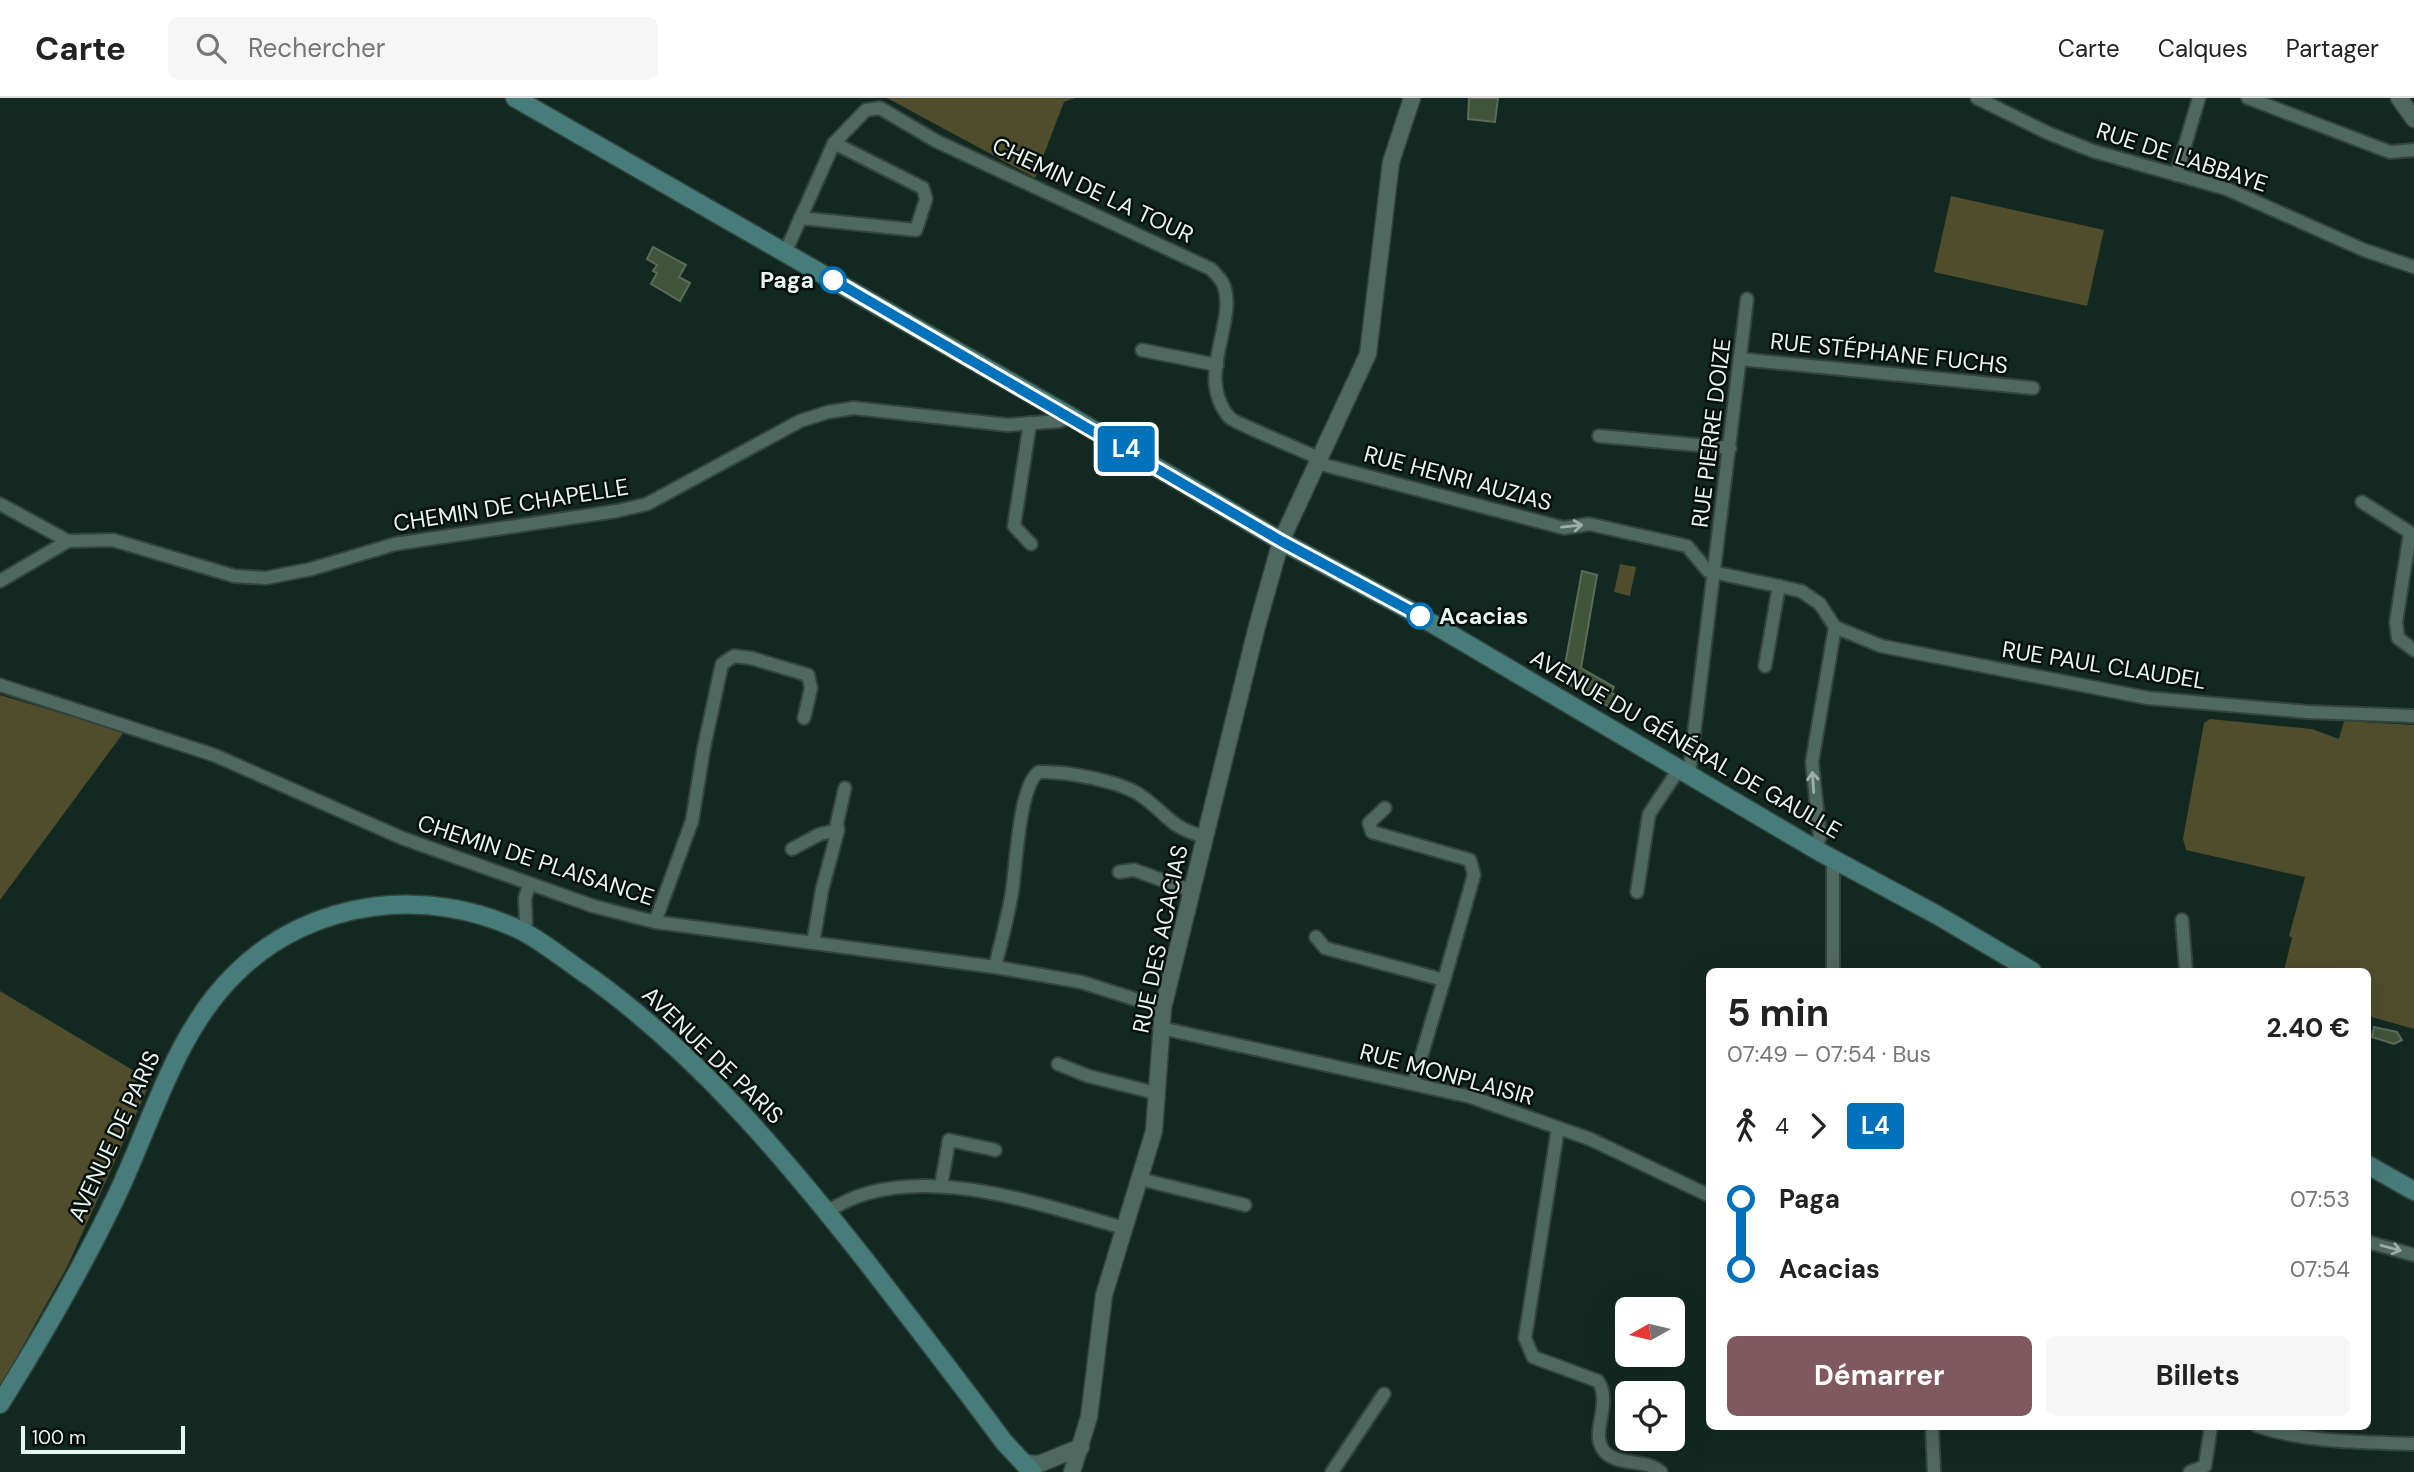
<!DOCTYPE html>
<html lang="fr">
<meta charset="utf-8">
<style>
:root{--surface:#fff;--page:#f6f6f6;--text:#222;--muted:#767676;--line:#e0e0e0;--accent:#805860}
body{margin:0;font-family:"DM Sans",sans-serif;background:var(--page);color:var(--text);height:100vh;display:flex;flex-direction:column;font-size:26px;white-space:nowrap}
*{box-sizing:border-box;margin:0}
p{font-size:23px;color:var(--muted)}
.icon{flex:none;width:38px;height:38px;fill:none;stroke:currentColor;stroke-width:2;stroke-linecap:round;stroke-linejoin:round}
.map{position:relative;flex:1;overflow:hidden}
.drawer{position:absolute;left:1706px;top:870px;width:665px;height:462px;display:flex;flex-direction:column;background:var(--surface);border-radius:10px;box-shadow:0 7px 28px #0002}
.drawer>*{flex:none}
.badge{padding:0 14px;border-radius:5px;font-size:24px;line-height:46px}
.needle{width:46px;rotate:262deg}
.controls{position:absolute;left:1615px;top:1199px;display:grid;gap:14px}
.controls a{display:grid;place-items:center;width:70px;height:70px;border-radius:10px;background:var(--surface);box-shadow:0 7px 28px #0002;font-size:35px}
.scale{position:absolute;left:21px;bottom:18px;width:164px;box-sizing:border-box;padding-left:7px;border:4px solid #e8f6f1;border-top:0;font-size:19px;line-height:24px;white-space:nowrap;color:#e8f6f1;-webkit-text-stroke:5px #060f0c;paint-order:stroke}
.map>.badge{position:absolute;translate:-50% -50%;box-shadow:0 0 0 4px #fff}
.legs{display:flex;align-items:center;gap:10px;height:77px;padding:0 21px;font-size:23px}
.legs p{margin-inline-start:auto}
.summary{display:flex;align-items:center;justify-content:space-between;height:119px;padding:0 21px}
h1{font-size:38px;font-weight:700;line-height:52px}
.cta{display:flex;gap:14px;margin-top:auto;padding:14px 21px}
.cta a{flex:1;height:80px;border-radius:10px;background:var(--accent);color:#fff;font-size:28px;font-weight:700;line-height:80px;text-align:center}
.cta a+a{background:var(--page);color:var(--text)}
ul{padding:0 21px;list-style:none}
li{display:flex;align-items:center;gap:24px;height:70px;font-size:26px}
li i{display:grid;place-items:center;width:10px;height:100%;margin:0 9px;background:currentColor}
li i::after{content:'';width:18px;height:18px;margin:-9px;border:5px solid;border-radius:50%;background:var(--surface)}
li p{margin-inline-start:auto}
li:first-child i{background:linear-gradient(#0000 50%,currentColor 0)}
li:last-child i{background:linear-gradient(currentColor 50%,#0000 0)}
header{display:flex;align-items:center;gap:42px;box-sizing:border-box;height:98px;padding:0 35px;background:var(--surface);border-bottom:2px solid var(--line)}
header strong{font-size:33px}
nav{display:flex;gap:38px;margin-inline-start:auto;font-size:24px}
.search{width:490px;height:63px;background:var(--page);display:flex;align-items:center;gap:18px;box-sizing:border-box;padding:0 24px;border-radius:10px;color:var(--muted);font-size:26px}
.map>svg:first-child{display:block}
</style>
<header>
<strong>Carte</strong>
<div class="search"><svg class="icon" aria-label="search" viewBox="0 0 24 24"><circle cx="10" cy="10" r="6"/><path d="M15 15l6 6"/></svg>Rechercher</div>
<nav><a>Carte</a><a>Calques</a><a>Partager</a></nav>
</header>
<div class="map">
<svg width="2414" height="1374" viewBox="0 0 2414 1374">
<rect width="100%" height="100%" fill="#122921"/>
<!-- green -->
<g fill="#4f4d2c">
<polygon points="887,0 1075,0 1064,4 1035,80"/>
<polygon points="1951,98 2104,132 2087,208 1934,174"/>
<polygon points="1620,466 1636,469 1630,498 1614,494"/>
<polygon points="0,597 124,634 0,802"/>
<polygon points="2210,621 2312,631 2339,641 2344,623 2414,627 2414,931 2368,918 2368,873 2284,873 2292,840 2289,838 2305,779 2186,752 2183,741 2204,625"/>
<polygon points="0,893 151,983 67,1169 0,1289"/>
</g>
<!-- building -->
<g fill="#405539" stroke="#5c6a58" stroke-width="2">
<polygon points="1469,0 1498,0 1495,24 1468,21"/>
<polygon points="653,149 686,167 679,179 690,185 680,203 651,186 657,175 653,173 657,167 647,161"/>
<polygon points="1582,473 1597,477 1581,570 1614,589 1611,595 1616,597 1610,609 1565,584 1572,571 1565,567"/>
<polygon points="2374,929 2397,934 2402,942 2394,946 2372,939"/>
</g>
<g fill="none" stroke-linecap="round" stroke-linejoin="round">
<defs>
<g id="minor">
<polyline points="1977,0 2048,35 2093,53 2227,91 2364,152 2414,169"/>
<polyline points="2248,0 2390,54 2414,52"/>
<polyline points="2176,77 2199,0"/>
<polyline points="800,120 916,132 926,101 923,90 834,45"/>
<path d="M 785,155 L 834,45 L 866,12 L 880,10 L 936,43 L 1211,171 C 1215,175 1222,182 1224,188 C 1237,226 1194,280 1230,320 C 1235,325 1306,354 1319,360"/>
<polyline points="1142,252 1217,267"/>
<polyline points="1740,261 2033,290"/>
<polyline points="1030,325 1014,428 1031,446"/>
<polyline points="1599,338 1730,350"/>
<polyline points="1317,365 1564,430 1589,426 1687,448 1708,473 1801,493 1820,506 1835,529 1812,664 1820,739 1814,751"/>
<polyline points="2362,404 2414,437"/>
<polyline points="0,406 68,443"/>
<polyline points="2410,435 2396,524 2398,540 2414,552"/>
<polyline points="0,483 68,443 113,442 234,478 266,480 311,471 395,446 617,413 647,406 800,323 828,314 854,310 1008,327 1060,323 1070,318"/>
<polyline points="1835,529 1881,548 2148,600 2308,614 2414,618"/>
<polyline points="1765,568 1779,488"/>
<polyline points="0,587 214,657 402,740 593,808 655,824 995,869 1081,884 1163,910"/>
<polyline points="1689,677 1747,201"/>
<polyline points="1385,710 1369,725 1372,734 1470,762 1474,777 1444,882"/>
<polyline points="838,732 837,725 845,690"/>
<polyline points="792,751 820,736 838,732 822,792 813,845"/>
<polyline points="1833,760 1833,873"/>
<polyline points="1119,774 1134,772 1193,793"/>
<polyline points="1637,794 1649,716 1679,671"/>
<polyline points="2182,822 2186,873"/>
<polyline points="655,824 692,723 704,649 722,566 734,558 751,560 808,577 811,590 804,620"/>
<polyline points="519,832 526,825 525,800 529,787"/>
<polyline points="1316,839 1325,850 1444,882 1413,986"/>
<path d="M 995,869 C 1001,844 1008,819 1012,794 C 1016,770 1019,686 1039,674 C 1065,673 1122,683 1143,699 C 1169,718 1169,729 1205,739"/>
<polyline points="1161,930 1471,999 1590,1041 1710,1098"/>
<polyline points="1058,966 1088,978 1156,995"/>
<path d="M 1558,1030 L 1525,1240 L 1533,1259 L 1598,1283 C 1613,1306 1589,1335 1604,1353 C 1618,1369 1646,1360 1661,1374"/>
<polyline points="1140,1081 1245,1107"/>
<polyline points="941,1088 949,1042 995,1052"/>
<path d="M 827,1114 C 909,1058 1037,1106 1124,1130"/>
<polyline points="2368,1144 2414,1157"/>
<polyline points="1932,1328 1934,1374"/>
<path d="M 2257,1328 C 2307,1345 2362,1344 2414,1346"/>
<polyline points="1332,1374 1384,1296"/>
<polyline points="2190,1374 2205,1368 2211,1328"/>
</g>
<g id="tertiary">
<polyline points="2399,0 2414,21"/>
<polyline points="1024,1365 1039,1366 1081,1349"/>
<polyline points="1072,1374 1089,1319 1104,1197 1154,1033 1163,910 1256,532 1281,443 1368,256 1391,64 1412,0"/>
</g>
<g id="secondary">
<polyline points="515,0 1070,318 1281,443 1411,513 1820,754 1937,817 2032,873"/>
<polyline points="2368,1067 2414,1093"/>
<path d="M 0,1306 C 42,1239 81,1172 115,1101 C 152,1025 174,935 236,875 C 312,800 430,787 524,834 C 548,847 570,866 593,881 C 700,959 784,1059 866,1163 C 912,1223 959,1283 1004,1344 L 1032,1374"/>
</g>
</defs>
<!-- minor casing -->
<use href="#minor" stroke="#33443e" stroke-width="16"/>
<!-- tertiary casing -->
<use href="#tertiary" stroke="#33443e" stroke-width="19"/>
<!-- secondary casing -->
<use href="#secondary" stroke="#33443e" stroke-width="21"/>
<!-- minor -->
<use href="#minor" stroke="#506960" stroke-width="12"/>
<!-- tertiary -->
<use href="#tertiary" stroke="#506960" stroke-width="16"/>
<!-- secondary -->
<use href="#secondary" stroke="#467c79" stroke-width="18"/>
</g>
<!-- one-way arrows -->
<defs><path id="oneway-shaft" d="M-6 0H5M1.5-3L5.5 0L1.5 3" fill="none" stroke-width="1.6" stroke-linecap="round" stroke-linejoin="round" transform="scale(1.75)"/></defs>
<g stroke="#9cb0a8">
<use href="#oneway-shaft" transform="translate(1572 428) rotate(-6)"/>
<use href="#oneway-shaft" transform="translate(1813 684) rotate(-94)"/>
<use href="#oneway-shaft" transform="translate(2391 1150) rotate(15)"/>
</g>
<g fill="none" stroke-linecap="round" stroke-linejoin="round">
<defs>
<polyline id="line-1" points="833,182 1281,443 1420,518"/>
</defs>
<!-- line-1 casing -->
<use href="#line-1" stroke="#fff" stroke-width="16"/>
<!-- line-1 -->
<use href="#line-1" stroke="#0072bc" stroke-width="10"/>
</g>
<!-- markers -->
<g fill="#fff" stroke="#0072bc" stroke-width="3.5">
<circle cx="833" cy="182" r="12"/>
<circle cx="1420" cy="518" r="12"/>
</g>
<g text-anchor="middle" stroke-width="5" stroke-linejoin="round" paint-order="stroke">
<!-- street labels -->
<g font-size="23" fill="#e8f6f1" stroke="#060f0c">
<text transform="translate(2182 59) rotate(18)" y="8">RUE DE L'ABBAYE</text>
<text transform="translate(1093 92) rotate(25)" y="8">CHEMIN DE LA TOUR</text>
<text transform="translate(1889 255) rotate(6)" y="8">RUE STÉPHANE FUCHS</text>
<text transform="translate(1711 335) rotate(-83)" y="8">RUE PIERRE DOIZE</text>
<text transform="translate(1458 380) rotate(15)" y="8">RUE HENRI AUZIAS</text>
<text transform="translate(511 407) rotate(-9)" y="8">CHEMIN DE CHAPELLE</text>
<text transform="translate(2104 567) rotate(9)" y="8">RUE PAUL CLAUDEL</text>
<text transform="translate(1686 646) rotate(30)" y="8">AVENUE DU GÉNÉRAL DE GAULLE</text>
<text transform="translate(536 762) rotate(18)" y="8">CHEMIN DE PLAISANCE</text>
<text transform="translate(1160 841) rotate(-78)" y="8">RUE DES ACACIAS</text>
<text transform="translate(713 957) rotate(44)" y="8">AVENUE DE PARIS</text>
<text transform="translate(1447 976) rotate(15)" y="8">RUE MONPLAISIR</text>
<text transform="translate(114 1038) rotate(-65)" y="8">AVENUE DE PARIS</text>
</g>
<!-- stop labels -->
<g font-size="23" font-weight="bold" fill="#e8f6f1" stroke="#060f0c" text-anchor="end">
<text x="814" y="190">Paga</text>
<text x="1439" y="526" text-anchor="start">Acacias</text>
</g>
</g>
</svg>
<div class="controls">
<a><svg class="needle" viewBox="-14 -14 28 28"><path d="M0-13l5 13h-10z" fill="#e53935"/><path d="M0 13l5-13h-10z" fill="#767676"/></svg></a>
<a><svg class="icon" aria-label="locate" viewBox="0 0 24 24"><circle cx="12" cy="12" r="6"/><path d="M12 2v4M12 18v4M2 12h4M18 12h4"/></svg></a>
</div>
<div class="scale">100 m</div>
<b class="badge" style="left:1126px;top:351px;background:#0072bc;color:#fff">L4</b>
<section class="drawer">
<div class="summary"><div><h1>5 min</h1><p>07:49 – 07:54 · Bus</p></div><b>2.40 €</b></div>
<div class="legs"><svg class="icon" aria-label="walk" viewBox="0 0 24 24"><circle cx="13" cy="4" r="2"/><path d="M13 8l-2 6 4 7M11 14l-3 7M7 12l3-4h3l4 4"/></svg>4<svg class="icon" aria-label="forward" viewBox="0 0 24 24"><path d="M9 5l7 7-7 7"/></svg><b class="badge" style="background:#0072bc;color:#fff">L4</b></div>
<ul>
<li><i style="color:#0072bc"></i><b>Paga</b><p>07:53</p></li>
<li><i style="color:#0072bc"></i><b>Acacias</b><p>07:54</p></li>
</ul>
<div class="cta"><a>Démarrer</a><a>Billets</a></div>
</section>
</div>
